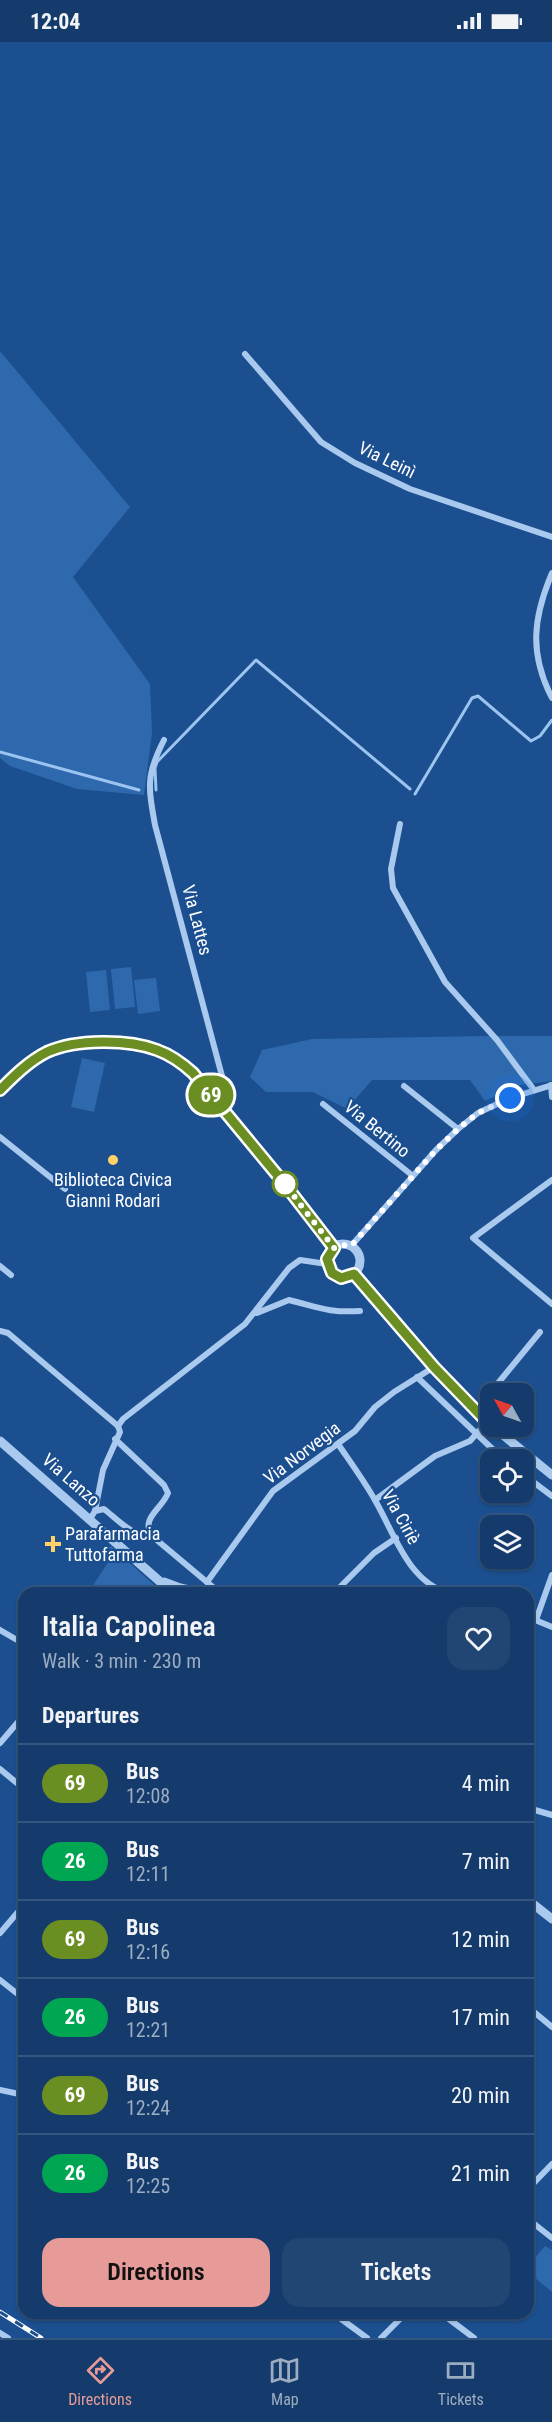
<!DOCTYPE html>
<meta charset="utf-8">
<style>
:root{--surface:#143b6b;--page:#214673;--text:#f1f3f6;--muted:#9dadc1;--line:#33557e;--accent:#e69b98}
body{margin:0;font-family:"Roboto Condensed",sans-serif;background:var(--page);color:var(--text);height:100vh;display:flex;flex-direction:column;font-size:22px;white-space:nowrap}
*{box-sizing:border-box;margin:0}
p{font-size:20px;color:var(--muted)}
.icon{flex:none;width:33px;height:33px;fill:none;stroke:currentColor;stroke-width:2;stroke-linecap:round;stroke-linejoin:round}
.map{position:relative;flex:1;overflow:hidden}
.drawer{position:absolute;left:18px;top:1545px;width:516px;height:732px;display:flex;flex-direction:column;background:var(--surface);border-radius:18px;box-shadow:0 2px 4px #0004,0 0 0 2px var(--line)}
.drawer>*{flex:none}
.badge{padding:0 12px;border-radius:20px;font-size:21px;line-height:39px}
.needle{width:39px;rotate:310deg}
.fabs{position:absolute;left:480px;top:1341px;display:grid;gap:12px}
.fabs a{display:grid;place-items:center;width:54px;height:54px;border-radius:12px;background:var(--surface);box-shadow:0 2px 4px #0004,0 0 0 2px var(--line);font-size:30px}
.you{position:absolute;width:30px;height:30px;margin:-15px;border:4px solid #fff;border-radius:50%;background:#1a73e8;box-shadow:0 0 0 9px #1a73e833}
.map>.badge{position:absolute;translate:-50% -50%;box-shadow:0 0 0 3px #fff}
h2{padding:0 24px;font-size:22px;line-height:54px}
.round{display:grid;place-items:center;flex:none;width:63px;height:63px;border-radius:18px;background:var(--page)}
.overview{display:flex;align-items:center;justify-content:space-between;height:102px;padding:0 24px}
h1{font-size:28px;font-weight:600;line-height:45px}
.cta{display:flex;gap:12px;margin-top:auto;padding:12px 24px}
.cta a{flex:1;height:69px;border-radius:18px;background:var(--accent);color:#111;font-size:24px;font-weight:600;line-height:69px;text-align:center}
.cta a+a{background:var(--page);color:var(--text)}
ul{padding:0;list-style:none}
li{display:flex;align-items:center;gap:18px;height:78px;padding:0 24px;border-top:2px solid var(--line)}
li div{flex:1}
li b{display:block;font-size:22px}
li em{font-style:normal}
li .badge{min-width:66px;font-weight:700;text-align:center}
.status{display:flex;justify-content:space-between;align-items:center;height:42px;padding:0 30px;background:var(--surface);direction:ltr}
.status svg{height:16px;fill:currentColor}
.menu{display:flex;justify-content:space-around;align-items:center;height:84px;border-top:2px solid var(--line);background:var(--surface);font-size:16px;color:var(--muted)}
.menu a{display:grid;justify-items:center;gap:3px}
.menu .on{color:var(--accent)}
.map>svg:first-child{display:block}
</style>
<div class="status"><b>12:04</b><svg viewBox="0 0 49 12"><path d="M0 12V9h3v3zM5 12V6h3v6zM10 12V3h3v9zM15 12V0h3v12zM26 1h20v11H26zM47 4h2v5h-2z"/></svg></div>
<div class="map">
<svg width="552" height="2296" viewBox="0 0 552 2296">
<rect width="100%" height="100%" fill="#1b4f8f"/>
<!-- green -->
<g fill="#2e69ad">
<polygon points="0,309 130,465 73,535 150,642 152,691 144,753 77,747 10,724 0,716"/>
<polygon points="131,925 135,965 115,967 111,927"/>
<polygon points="106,928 110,968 90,970 86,930"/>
<polygon points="156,936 160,969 138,972 134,938"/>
<polygon points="487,994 552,994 552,1039 520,1043 485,1059 470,1038 372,1038 347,1067 313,1050 266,1050 250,1035 262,1008 312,997"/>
<polygon points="82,1016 105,1021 94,1070 71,1065"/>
<polygon points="111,1504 163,1551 88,1551 111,1516 107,1506"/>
<polygon points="545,2204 552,2208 552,2250 528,2230 528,2224"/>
</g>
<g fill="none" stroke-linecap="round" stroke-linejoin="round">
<!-- stream -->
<g stroke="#9cc4f0" stroke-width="3">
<polyline points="0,710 139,748"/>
<polyline points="156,748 155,726 157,720 256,618 410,747"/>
<polyline points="415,752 472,656 478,654 531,699 540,694 552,678"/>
</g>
<!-- minor -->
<g stroke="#a9c9ee" stroke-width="6">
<polyline points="245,312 321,400 355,421 410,447 552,495"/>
<path d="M 552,531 C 533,576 529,611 552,656"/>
<path d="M 164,698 C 146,733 148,744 155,783 L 226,1049 L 226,1059 L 221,1065"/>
<polyline points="400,782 391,827 393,846 445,940 497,998 534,1048"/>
<polyline points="551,1043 552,1055"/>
<polyline points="404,1044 458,1087"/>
<polyline points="323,1062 413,1134"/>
<polyline points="0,1095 65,1147"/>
<polyline points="552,1138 473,1196 552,1262"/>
<polyline points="351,1204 436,1108 458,1087 478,1071 510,1056 552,1043"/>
<polyline points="0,1224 11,1233"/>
<path d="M 257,1271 L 289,1258 C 318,1265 328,1271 360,1269"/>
<polyline points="0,1289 8,1291 118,1384"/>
<polyline points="417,1335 504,1418"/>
<polyline points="478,1371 490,1351 540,1290"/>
<path d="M 115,1397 L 164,1443 L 168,1451 C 162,1467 140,1476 152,1494 L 220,1551"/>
<path d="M 338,1402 C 351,1421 365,1440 376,1460 C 395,1493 408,1539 448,1551"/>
<polyline points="524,1433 552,1454"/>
<polyline points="375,1458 435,1414 470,1399 487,1380"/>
<path d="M 95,1469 L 104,1467 C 119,1479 132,1494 152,1494"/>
<polyline points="90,1477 95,1469 103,1428 120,1390 118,1384 123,1377 245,1282 289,1226 300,1218 327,1222"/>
<polyline points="207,1540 273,1449 355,1389 375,1365 394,1350 434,1325"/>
<polyline points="334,1551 374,1511 396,1496"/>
<polyline points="528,1575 552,1585"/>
<polyline points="536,1578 552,1533"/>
<polyline points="0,1588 24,1602"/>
<polyline points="0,1701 24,1673"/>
<polyline points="0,1727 24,1747"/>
<polyline points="528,1766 552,1773"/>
<polyline points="0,1891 24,1863"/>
<polyline points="0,1938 24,1957"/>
<polyline points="528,1965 552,1985"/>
<polyline points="0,2048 24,2053"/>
<polyline points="528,2147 552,2122"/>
<polyline points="528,2177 552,2196"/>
<polyline points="333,2271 367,2296"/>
<polyline points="441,2271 474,2296"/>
<polyline points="0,2291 8,2296"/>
<polyline points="381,2296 406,2271"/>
</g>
<!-- tertiary -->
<g stroke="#a9c9ee" stroke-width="9">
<path d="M 0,1048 C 14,1034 28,1020 46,1011 C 80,994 143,997 175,1017 C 199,1032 216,1058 233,1080 C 267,1122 301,1163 334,1206"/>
<circle cx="343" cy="1219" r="17"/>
<polyline points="354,1232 434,1325 490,1383"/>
<polyline points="492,1384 552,1433"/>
<polyline points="0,1399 173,1551"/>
<polyline points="164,1540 180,1546 204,1551"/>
<polyline points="528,1858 552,1877"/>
</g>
<defs>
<polyline id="rail" points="0,2270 41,2296"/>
</defs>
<!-- rail casing -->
<use href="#rail" stroke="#fff" stroke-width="5"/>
<!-- rail -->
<use href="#rail" stroke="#1b4f8f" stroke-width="3" stroke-dasharray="9" stroke-linecap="butt"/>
</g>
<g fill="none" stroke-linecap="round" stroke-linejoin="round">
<defs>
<path id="line" d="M 0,1048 C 14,1034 29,1019 47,1010 C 76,997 128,997 157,1008 C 171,1013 182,1021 193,1031 L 283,1140 L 334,1206 L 327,1217 L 332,1231 L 341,1236 L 354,1232 L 434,1325 L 490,1383"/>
</defs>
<!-- line casing -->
<use href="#line" stroke="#fff" stroke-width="14"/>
<!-- line -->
<use href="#line" stroke="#6b8e23" stroke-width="9"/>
<!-- walk -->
<polyline stroke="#fff" stroke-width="6" stroke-dasharray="0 10.8" points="285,1142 283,1140 334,1206 342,1203 351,1204 436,1108 458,1087 478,1071 510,1056"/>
</g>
<!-- markers -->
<g fill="#ffd166" stroke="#1b4f8f" stroke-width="2">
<circle cx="113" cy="1118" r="6"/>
<path d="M50 1493h6v6h6v6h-6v6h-6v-6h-6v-6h6z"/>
</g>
<circle fill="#fff" stroke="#6b8e23" stroke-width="3" cx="285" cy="1142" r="12"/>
<g text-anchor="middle" stroke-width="4.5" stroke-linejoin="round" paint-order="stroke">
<!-- street labels -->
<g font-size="18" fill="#fff" stroke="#1b4f8f">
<text transform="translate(387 418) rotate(26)" y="6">Via Leinì</text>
<text transform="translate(197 878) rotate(75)" y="6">Via Lattes</text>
<text transform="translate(377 1087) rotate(39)" y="6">Via Bertino</text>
<text transform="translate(302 1411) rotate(-37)" y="6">Via Norvegia</text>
<text transform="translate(71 1438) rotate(41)" y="6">Via Lanzo</text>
<text transform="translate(401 1475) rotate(61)" y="6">Via Ciriè</text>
</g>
<!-- poi labels -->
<g font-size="18" fill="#fff" stroke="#1b4f8f">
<text x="113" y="1144">Biblioteca Civica<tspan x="113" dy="21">Gianni Rodari</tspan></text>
<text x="65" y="1498" text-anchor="start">Parafarmacia<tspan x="65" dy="21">Tuttofarma</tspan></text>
</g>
</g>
</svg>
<div class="fabs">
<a><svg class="needle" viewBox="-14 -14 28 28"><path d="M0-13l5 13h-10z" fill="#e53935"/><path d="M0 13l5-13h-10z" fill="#9dadc1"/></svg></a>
<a><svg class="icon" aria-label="locate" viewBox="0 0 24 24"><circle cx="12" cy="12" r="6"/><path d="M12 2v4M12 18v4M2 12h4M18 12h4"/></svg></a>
<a><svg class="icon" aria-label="layers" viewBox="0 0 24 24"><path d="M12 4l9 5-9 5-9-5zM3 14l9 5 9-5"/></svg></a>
</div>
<div class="you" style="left:510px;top:1056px"></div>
<b class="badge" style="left:211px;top:1053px;background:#6b8e23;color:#fff">69</b>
<section class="drawer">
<div class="overview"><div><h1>Italia Capolinea</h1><p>Walk · 3 min · 230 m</p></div><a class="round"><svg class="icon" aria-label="heart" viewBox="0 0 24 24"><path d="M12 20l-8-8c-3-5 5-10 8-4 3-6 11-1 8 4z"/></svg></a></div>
<h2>Departures</h2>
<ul>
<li><span class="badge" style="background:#6b8e23;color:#fff">69</span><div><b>Bus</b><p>12:08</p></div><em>4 min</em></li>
<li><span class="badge" style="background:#00a651;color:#fff">26</span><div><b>Bus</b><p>12:11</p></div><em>7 min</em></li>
<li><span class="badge" style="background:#6b8e23;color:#fff">69</span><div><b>Bus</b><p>12:16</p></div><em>12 min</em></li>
<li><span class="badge" style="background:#00a651;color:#fff">26</span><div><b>Bus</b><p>12:21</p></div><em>17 min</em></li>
<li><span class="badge" style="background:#6b8e23;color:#fff">69</span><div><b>Bus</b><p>12:24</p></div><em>20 min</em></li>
<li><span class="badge" style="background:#00a651;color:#fff">26</span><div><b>Bus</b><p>12:25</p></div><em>21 min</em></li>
</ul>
<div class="cta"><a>Directions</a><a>Tickets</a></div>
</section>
</div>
<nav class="menu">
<a class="on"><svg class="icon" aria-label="directions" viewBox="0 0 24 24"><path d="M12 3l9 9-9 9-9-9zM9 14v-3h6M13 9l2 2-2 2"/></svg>Directions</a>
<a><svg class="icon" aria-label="map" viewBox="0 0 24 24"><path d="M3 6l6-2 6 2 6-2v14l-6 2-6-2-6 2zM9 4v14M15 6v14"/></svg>Map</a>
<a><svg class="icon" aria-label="tickets" viewBox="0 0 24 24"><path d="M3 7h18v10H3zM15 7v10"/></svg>Tickets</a>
</nav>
